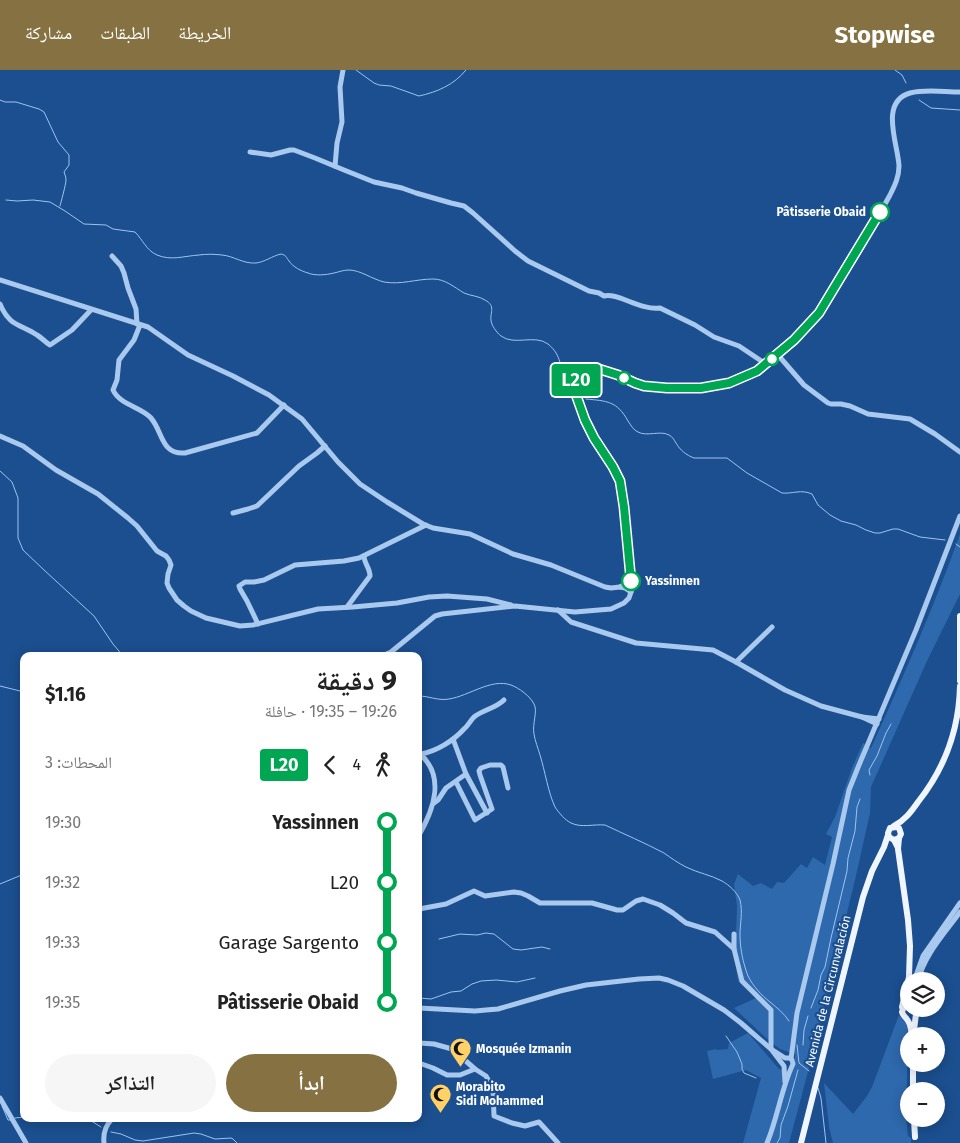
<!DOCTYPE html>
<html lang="ar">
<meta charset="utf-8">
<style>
:root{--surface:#fff;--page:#f6f6f6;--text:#222;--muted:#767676;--accent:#857141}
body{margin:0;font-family:"Fira Sans","Noto Naskh Arabic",sans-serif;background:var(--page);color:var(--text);direction:rtl;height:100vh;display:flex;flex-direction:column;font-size:19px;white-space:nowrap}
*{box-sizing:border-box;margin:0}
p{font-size:16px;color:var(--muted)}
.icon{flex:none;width:28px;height:28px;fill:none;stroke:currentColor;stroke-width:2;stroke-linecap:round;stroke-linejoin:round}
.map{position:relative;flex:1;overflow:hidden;direction:ltr}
.panel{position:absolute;left:20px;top:582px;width:402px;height:470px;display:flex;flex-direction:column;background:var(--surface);border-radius:10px;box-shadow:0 2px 12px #0003;direction:rtl}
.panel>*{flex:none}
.badge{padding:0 10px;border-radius:4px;font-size:18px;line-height:32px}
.buttons{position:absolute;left:900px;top:902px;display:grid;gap:10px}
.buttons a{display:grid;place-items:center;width:45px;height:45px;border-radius:50%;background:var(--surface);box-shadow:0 2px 12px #0003;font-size:25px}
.map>.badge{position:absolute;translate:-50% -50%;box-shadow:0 0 0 2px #fff}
.legs{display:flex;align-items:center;gap:8px;height:55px;padding:0 25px;font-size:16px}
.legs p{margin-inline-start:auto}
.headline{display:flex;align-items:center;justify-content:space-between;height:85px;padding:0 25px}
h1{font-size:28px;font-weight:700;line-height:38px}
.cta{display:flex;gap:10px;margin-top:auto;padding:10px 25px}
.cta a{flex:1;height:58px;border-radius:30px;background:var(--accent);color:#fff;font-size:20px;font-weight:700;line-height:58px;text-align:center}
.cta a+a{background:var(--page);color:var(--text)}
ul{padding:0 25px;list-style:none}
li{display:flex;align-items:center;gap:18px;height:60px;font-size:19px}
li i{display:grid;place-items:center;width:8px;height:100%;margin:0 6px;background:currentColor}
li i::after{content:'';width:12px;height:12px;margin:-6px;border:4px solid;border-radius:50%;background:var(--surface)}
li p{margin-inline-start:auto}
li:first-child i{background:linear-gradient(#0000 50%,currentColor 0)}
li:last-child i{background:linear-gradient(currentColor 50%,#0000 0)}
header{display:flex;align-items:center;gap:30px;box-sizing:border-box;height:70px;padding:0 25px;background:var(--accent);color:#fff}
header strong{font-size:24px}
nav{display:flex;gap:28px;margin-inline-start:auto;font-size:18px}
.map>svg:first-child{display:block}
</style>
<header>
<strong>Stopwise</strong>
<nav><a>الخريطة</a><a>الطبقات</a><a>مشاركة</a></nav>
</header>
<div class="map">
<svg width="960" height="1073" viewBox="0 0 960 1073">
<rect width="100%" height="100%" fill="#1b4f8f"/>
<!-- green -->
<g fill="#2e69ad">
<path d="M 960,464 L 960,524 L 927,591 L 871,717 L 870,743 L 855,810 L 809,998 L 789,1073 L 743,1073 L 761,1008 L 746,1000 L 713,1009 L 707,981 L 716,979 L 717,980 L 728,979 L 729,973 L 748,963 L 779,999 L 791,1004 L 795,990 L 795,984 L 780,979 L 765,967 L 734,938 L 756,928 L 745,918 L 738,911 L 734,884 L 729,875 L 736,866 L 737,836 L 734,814 L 738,804 L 753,816 L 761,813 L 772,819 L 777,812 L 784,813 L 801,794 L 807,798 L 813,787 L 825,795 L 832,767 L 826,764 L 835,747 L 852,698 L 863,673 L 871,678 C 903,607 934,537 960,464 Z"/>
<polygon points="899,945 906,954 908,962 906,1049 908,1066 911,1068 911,1073 833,1073 829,1057 824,1013 853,1044 867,1026 872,1017"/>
</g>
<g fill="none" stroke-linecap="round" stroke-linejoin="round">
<!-- stream -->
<g stroke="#9cc4f0" stroke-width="1">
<path d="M 356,0 L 374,13 L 379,15 L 391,16 L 419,26 C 437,22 454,15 466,0"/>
<polyline points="895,0 902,5 906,13"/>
<path d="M 0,30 L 5,32 L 16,32 L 39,39 L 44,42 L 58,72 L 69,85 L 69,95 L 64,102 C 65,105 66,107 66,110 C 66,114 61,132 60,136"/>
<polyline points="919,30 931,38 960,40"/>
<path d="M 6,130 L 17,131 L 33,130 L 50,132 L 65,141 L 84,154 L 106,155 L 113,159 L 135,162 C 143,170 146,180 157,185 C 171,191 184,186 199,185 C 206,184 214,184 222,185 C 234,186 243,194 256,193 C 265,192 272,186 281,184 C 286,185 286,187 289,191 C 293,197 301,201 308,203 C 315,206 326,205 334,203 C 339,202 343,200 349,200 C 360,200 372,209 384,212 C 401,215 416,209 433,209 C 445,209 454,217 464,223 C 471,226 479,226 485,230 C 496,236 490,242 491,250 C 491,255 497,263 501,266 C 514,276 535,264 548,274 C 563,286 558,298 568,310"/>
<path d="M 586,329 C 607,331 617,331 628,351 C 631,355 633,360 638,362 C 647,367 660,360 669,365 C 673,367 674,370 676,373 C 680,380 686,385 694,388 L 727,388 L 747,403 L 782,423 C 793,424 801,419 812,424 L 818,435 L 830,445 L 841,451 L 856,455 L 866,460 L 875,463 L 880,463 L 893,459 L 898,459 L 920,467 L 945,470"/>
<polyline points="0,401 12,412 18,428 18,468 23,480 44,500 94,546 113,574 119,581 121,586"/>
<polyline points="956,474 960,477"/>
<polyline points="0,616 24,622"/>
<path d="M 419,626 C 429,626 438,631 449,629 C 469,626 491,608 511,615 C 519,618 530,626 534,634 C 538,641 532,654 534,664 C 535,671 538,678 540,685 C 545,701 548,722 555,737 C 559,743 565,750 571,753 C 581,758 594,754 605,755 C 624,764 645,773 664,783 C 671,788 678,793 686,797 C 698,803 711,805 722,811 C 729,815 737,822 740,830 C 743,842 740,853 740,865 C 740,878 743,893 748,906 C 753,916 761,925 770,932 C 777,938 784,943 789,951"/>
<polyline points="870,705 869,700 877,686 886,663 891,654"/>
<polyline points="0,814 24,804"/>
<polyline points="439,869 460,864 477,865 486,863 494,864 513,879 521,880 542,877 550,879"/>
<polyline points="419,928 431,929 451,922 461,921 472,914 481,911 496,910 517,912 535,908"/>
<polyline points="811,938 818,920 821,905 825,897 831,868 847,801 848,788 855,761 857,737 860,729"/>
<polyline points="726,966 737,982 742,994 742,999 744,1003 756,1008"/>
<polyline points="797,975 799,993 809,1001"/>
<polyline points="803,975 804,960 808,946"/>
<polyline points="818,1018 821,1028 826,1073"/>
<polyline points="2,1036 8,1050 10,1050"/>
<polyline points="15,1048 24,1047"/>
<polyline points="88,1049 101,1057"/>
<polyline points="111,1062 121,1064 135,1070 143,1071 194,1063 201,1064 215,1069 231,1068 233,1069 237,1073"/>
<polyline points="777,1073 780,1068 781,1055 788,1036 798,1000"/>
</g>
<!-- minor -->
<g stroke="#a9c9ee" stroke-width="5">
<path d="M 250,82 L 271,85 L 290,80 L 294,80 L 315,88 L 344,100 L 374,112 L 402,118 L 416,123 L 451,133 L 464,136 L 473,143 L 515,181 L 528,191 L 589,221 L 599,223 L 604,226 C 617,222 641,241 660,238 L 695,255 L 714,267 L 739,276 L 766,294"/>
<polyline points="335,96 337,73 342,52 340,17 343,0"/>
<polyline points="112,186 121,196 124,203 128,218 136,239 137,254"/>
<polyline points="0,210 148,257 188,285 233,306 269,325 302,349 338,392 360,414 387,432 423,454 433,458 470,464 513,484 551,495 605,517 611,518 620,517"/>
<path d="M 0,234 C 9,256 20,254 37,265 C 42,268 45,272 50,275 L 72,260 L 91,240"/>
<path d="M 140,255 L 134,270 L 119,290 L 117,310 L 113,320 C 120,335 141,337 151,348 C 163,362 161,385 185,383 L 257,363 L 284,335"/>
<polyline points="778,285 804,315 828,333 831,334 841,334 850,336 868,344 910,349 935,364 960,382"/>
<polyline points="0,366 23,376 56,400 98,424 128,448 137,456 157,481 166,486 169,490 171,495 168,504 167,513 169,518 177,530 184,536 191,541 206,548 240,556 253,555 318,539 353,537 397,533 429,527 447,526 487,529 511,535"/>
<polyline points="233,443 248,439 257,436 299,396 317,383 325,376"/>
<polyline points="631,522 625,518 620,517 631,511"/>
<path d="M 347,537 L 370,506 C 370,498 364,493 364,486"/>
<polyline points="558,540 571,552 636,573 713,580 736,592 785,620 821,636 862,647"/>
<polyline points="258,554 247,531 240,519 239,516 245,512 254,512 264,510 295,495 344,491 359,488 426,455"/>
<path d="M 382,586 L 391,582 L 435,546 L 442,544 L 515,536 L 575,542 L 611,539 L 624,533 L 629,528 L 631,522 L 631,511 C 629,491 627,471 625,451 C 624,435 624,418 616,403 C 606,383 568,333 576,311 C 578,305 586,299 593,298 C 609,297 622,309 636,313 C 660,322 705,320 729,313 C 739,310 749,306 757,301 C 777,289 807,260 820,241 C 832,225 842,207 852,190 C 865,168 878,147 890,125 C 895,115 899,107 899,96 C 898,74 879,32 910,23 C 925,19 944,22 960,22"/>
<polyline points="736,592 772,557"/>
<polyline points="877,654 862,647 879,649"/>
<path d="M 421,684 C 437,681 453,671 464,659 C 468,656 470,651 474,647 C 483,640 496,638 504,630"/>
<polyline points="466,704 487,743"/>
<polyline points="456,712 475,750 492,739 480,705 479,701 481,698 490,695 501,695 503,697 508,718"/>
<polyline points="434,733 438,730 446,718 466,704 453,669"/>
<path d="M 419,765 C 434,739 446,706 419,683"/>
<polyline points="419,839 446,834 474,821 485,826 514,822 521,823 528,826 540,833 592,833 617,840 623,840 636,831 643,829 660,835 673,843 686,853 715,862 734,879"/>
<polyline points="734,864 734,879 742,911 771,940 771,979 784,996 785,1012"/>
<polyline points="914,911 923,886 960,833"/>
<path d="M 918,911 C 924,885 945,863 960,842"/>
<path d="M 419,938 L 475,941 L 486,940 L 498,939 L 560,921 L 586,915 L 639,909 L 659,908 L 668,910 L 683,916 L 724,940 L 741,953 L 771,979 L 785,988 L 790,988 L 792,990 L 793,994 C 781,1019 778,1047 767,1073"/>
<polyline points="419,973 434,974 452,979 475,999 486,1006 493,1018 494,1046 512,1053 525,1056 539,1052 558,1073"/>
<polyline points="791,989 797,943 833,794 849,720 859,695 916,560 960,446"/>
<polyline points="419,993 433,998 447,1005 460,1005 475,999"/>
<polyline points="0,1028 26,1073"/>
<path d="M 104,1073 C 103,1064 105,1056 112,1049"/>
</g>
<!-- major -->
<g stroke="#f0f6ff" stroke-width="6">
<polyline points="960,546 960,611"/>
<path d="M 894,756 C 905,750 911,742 918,732 C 945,698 959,659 960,616"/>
<polyline points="899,768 898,779 908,850 910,876 909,907 902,937"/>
<polyline points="894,770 899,768 901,764 899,758 896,757 890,758 888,763 889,767 894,770 898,778"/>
<path d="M 909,933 L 904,936 L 902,942 C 903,946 906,947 908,951 C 911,955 911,961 912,966"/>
<polyline points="914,960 916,944"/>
<polyline points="913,994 913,1021"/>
<polyline points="914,1049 915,1067"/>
<polyline points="801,1073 863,827 872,801 884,777 888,765"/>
</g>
</g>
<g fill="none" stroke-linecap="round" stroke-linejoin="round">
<defs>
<polyline id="line-1" points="631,511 624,437 620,411 613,397 594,368 585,350 575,322 575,314 577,309 585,301 591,298 599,299 618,305 635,313 644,316 667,318 701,318 729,313 757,301 794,270 819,243 880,142"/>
</defs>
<!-- line-1 casing -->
<use href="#line-1" stroke="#fff" stroke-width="11"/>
<!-- line-1 -->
<use href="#line-1" stroke="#00a651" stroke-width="8"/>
</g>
<!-- icons -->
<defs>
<symbol id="mosque-pin" viewBox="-11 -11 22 30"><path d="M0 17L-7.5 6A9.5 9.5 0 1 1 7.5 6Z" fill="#ffd166" stroke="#1b4f8f"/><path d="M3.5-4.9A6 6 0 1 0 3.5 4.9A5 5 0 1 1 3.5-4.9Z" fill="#111"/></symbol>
</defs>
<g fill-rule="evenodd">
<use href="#mosque-pin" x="448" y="966" width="25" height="34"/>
<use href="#mosque-pin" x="428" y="1012" width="25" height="34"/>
</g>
<!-- markers -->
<g fill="#fff" stroke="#00a651" stroke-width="2.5">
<circle cx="880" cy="142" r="9"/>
<circle cx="772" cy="289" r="6"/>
<circle cx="624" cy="308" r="6"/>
<circle cx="631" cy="511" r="9"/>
</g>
<g text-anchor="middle" stroke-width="4.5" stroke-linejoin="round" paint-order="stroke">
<!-- stop labels -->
<g font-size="12" font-weight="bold" fill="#fff" stroke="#1b4f8f" text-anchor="end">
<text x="866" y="146">Pâtisserie Obaid</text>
<text x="645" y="515" text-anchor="start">Yassinnen</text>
</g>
<!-- street labels -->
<g font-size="12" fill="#fff" stroke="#1b4f8f">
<text transform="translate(828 921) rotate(-76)" y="4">Avenida de la Circunvalación</text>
</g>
<!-- poi labels -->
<g font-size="12" font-weight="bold" fill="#fff" stroke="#1b4f8f" text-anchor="start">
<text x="476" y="983">Mosquée Izmanin</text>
<text x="456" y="1021">Morabito<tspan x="456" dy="14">Sidi Mohammed</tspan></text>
</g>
</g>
</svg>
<div class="buttons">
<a><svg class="icon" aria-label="layers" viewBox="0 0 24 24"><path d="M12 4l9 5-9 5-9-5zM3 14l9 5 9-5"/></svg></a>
<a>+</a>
<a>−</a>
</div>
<b class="badge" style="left:576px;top:310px;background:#00a651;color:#fff">L20</b>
<section class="panel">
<div class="headline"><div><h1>9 دقيقة</h1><p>19:26 – 19:35 · حافلة</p></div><b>$1.16</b></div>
<div class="legs"><svg class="icon" aria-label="walk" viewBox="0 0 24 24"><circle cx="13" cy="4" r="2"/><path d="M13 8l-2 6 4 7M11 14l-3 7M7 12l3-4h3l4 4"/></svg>4<svg class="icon" aria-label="back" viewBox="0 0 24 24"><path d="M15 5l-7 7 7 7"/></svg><b class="badge" style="background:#00a651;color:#fff">L20</b><p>المحطات: 3</p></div>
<ul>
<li><i style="color:#00a651"></i><b>Yassinnen</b><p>19:30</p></li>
<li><i style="color:#00a651"></i><span>L20</span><p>19:32</p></li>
<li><i style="color:#00a651"></i><span>Garage Sargento</span><p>19:33</p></li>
<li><i style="color:#00a651"></i><b>Pâtisserie Obaid</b><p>19:35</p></li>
</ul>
<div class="cta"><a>ابدأ</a><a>التذاكر</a></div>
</section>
</div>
